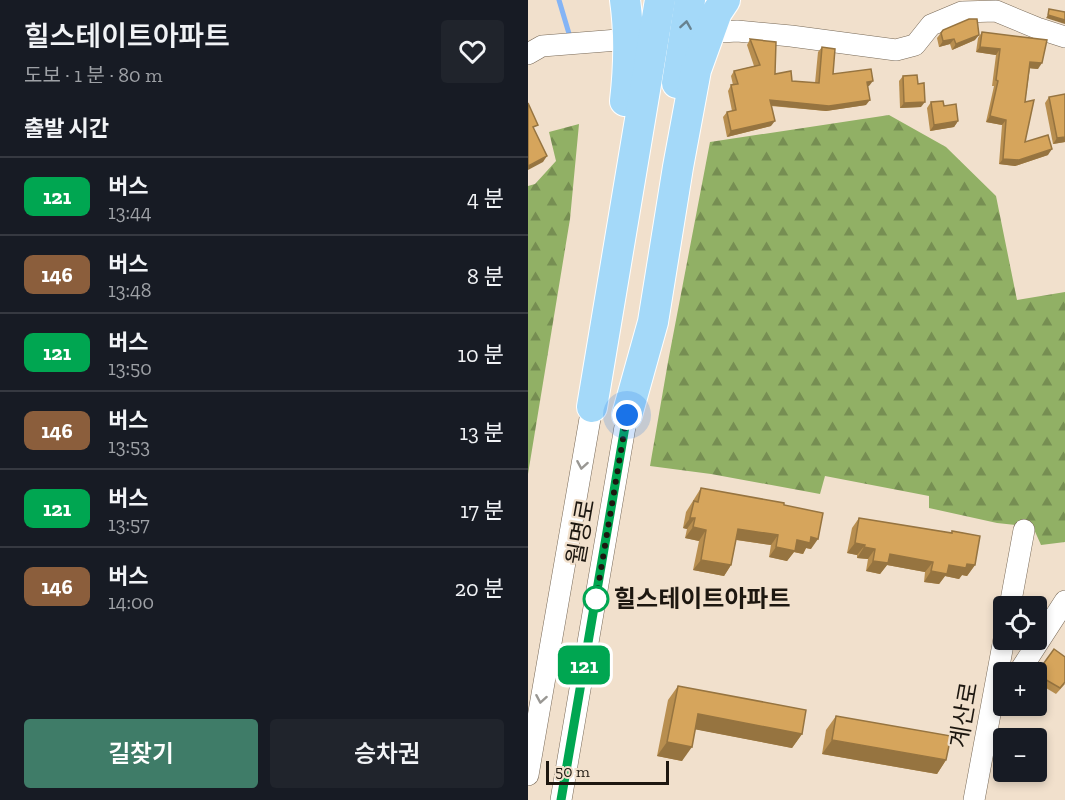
<!DOCTYPE html>
<html lang="ko">
<meta charset="utf-8">
<style>
:root{--surface:#171b24;--page:#20242c;--text:#f1f3f6;--muted:#9ea1a6;--line:#363941;--accent:#3f7c68}
body{margin:0;font-family:"Zilla Slab","Noto Sans KR",serif;background:var(--page);color:var(--text);height:100vh;display:flex;flex-direction:column;font-size:22px;white-space:nowrap}
*{box-sizing:border-box;margin:0}
p{font-size:20px;color:var(--muted)}
.icon{flex:none;width:33px;height:33px;fill:none;stroke:currentColor;stroke-width:2;stroke-linecap:round;stroke-linejoin:round}
.map{position:relative;flex:1;overflow:hidden}
.drawer{display:flex;flex-direction:column;background:var(--surface);width:528px}
.drawer>*{flex:none}
.badge{padding:0 12px;border-radius:9px;font-size:21px;line-height:39px}
.tools{position:absolute;left:465px;top:596px;display:grid;gap:12px}
.tools a{display:grid;place-items:center;width:54px;height:54px;border-radius:6px;background:var(--surface);box-shadow:0 3px 9px #0003;font-size:30px}
.scale{position:absolute;left:18px;bottom:15px;width:123px;box-sizing:border-box;padding-left:6px;border:3px solid #1d1710;border-top:0;font-size:16px;line-height:21px;white-space:nowrap;color:#1d1710;-webkit-text-stroke:4px #f1e0cc;paint-order:stroke}
.you{position:absolute;width:30px;height:30px;margin:-15px;border:4px solid #fff;border-radius:50%;background:#1a73e8;box-shadow:0 0 0 9px #1a73e833}
.map>.badge{position:absolute;translate:-50% -50%;box-shadow:0 0 0 3px #fff}
h2{padding:0 24px;font-size:22px;line-height:54px}
.round{display:grid;place-items:center;flex:none;width:63px;height:63px;border-radius:6px;background:var(--page)}
.head{display:flex;align-items:center;justify-content:space-between;height:102px;padding:0 24px}
h1{font-size:28px;font-weight:600;line-height:45px}
.primary-button{display:flex;gap:12px;margin-top:auto;padding:12px 24px}
.primary-button a{flex:1;height:69px;border-radius:6px;background:var(--accent);color:#fff;font-size:24px;font-weight:600;line-height:69px;text-align:center}
.primary-button a+a{background:var(--page);color:var(--text)}
ul{padding:0;list-style:none}
li{display:flex;align-items:center;gap:18px;height:78px;padding:0 24px;border-top:2px solid var(--line)}
li div{flex:1}
li b{display:block;font-size:22px}
li em{font-style:normal}
li .badge{min-width:66px;font-weight:700;text-align:center}
main{display:flex;flex:1;min-height:0}
.map>svg:first-child{display:block}
</style>
<main>
<section class="drawer">
<div class="head"><div><h1>힐스테이트아파트</h1><p>도보 · 1 분 · 80 m</p></div><a class="round"><svg class="icon" aria-label="heart" viewBox="0 0 24 24"><path d="M12 20l-8-8c-3-5 5-10 8-4 3-6 11-1 8 4z"/></svg></a></div>
<h2>출발 시간</h2>
<ul>
<li><span class="badge" style="background:#00a651;color:#fff">121</span><div><b>버스</b><p>13:44</p></div><em>4 분</em></li>
<li><span class="badge" style="background:#8b5e3c;color:#fff">146</span><div><b>버스</b><p>13:48</p></div><em>8 분</em></li>
<li><span class="badge" style="background:#00a651;color:#fff">121</span><div><b>버스</b><p>13:50</p></div><em>10 분</em></li>
<li><span class="badge" style="background:#8b5e3c;color:#fff">146</span><div><b>버스</b><p>13:53</p></div><em>13 분</em></li>
<li><span class="badge" style="background:#00a651;color:#fff">121</span><div><b>버스</b><p>13:57</p></div><em>17 분</em></li>
<li><span class="badge" style="background:#8b5e3c;color:#fff">146</span><div><b>버스</b><p>14:00</p></div><em>20 분</em></li>
</ul>
<div class="primary-button"><a>길찾기</a><a>승차권</a></div>
</section>
<div class="map">
<svg width="537" height="800" viewBox="0 0 537 800">
<defs>
<pattern id="forest-firs" width="22" height="20" patternUnits="userSpaceOnUse" patternTransform="scale(1.5)"><rect width="22" height="20" fill="#91b065"/><path d="M5 1l3.5 6h-7zM16 11l3.5 6h-7z" fill="#768e52"/></pattern>
</defs>
<rect width="100%" height="100%" fill="#f1e0cc"/>
<!-- forest -->
<g fill="url(#forest-firs)">
<polygon points="361,115 418,147 468,196 489,300 537,292 537,542 513,545 505,527 469,523 401,508 401,496 297,476 292,494 183,474 122,466 140,362 182,142"/>
<polygon points="51,124 42,219 0,474 0,186 7,184 28,161 21,132"/>
</g>
<g fill="none" stroke-linecap="round" stroke-linejoin="round">
<!-- stream -->
<polyline stroke="#84b4f5" stroke-width="5" points="31,0 42,37"/>
<defs>
<g id="minor">
<polyline points="193,32 209,31 263,36 368,50 387,45 403,25 434,12 468,11 509,28 537,37"/>
<polyline points="0,54 14,46 90,40"/>
<polyline points="482,606 496,530"/>
<polyline points="491,672 537,601"/>
<polyline points="0,775 64,407"/>
<polyline points="33,800 99,415"/>
<polyline points="446,800 476,639"/>
</g>
<g id="highway">
<polyline points="149,83 162,0"/>
<path d="M 97,101 C 101,66 102,35 97,0"/>
<polyline points="64,407 132,0"/>
<polyline points="99,415 125,322 150,167 168,70 189,12 197,0"/>
</g>
</defs>
<!-- minor casing -->
<use href="#minor" stroke="#786957" stroke-width="22"/>
<!-- highway casing -->
<use href="#highway" stroke="#fff" stroke-width="32"/>
<!-- minor -->
<use href="#minor" stroke="#fff" stroke-width="21"/>
<!-- highway -->
<use href="#highway" stroke="#a4d9f9" stroke-width="30"/>
</g>
<!-- wall -->
<g fill="#b88e4f">
<polygon points="415,30 447,40 424,50 422,44 411,47 409,38"/>
<polygon points="454,32 510,69 502,68 497,102 497,142 520,155 487,166 471,164 474,125 458,122 466,86 464,86 468,55 448,52 450,38"/>
<polygon points="222,39 247,74 264,81 287,83 290,52 294,47 305,74 341,86 340,86 338,105 298,111 243,106 243,126 199,137 195,117 199,112 204,111 200,91 203,85 205,85 203,76 206,71 226,66 219,45"/>
<polygon points="375,76 390,84 393,107 372,108 371,81"/>
<polygon points="521,97 537,142 525,144 517,103"/>
<polygon points="403,102 416,106 430,121 426,127 402,131 399,108"/>
<polygon points="173,488 256,505 283,549 278,548 275,554 266,552 259,561 241,557 243,545 208,540 203,565 196,576 165,570 171,541 157,538 159,529 155,528 158,512"/>
<polygon points="331,518 423,533 424,531 447,565 439,576 434,575 431,579 417,576 411,584 396,582 397,572 359,565 352,574 338,571 340,559 329,558 329,555 319,553 324,528"/>
<polygon points="508,673 537,684 528,694 508,682"/>
<polygon points="150,686 274,734 264,748 167,729 154,761 129,756 140,700"/>
<polygon points="308,716 418,760 409,774 294,754 298,730"/>
</g>
<!-- shaded-wall -->
<g fill="#967440">
<polygon points="520,15 537,20 537,24 518,18"/>
<polygon points="451,35 447,40 424,50 428,44"/>
<polygon points="426,39 422,44 411,47 415,41"/>
<polygon points="452,47 472,49 468,55 448,52"/>
<polygon points="502,62 514,63 510,69 498,68"/>
<polygon points="345,81 341,86 335,87 339,82"/>
<polygon points="242,100 342,100 338,105 298,111 238,105"/>
<polygon points="397,102 393,107 372,108 376,103"/>
<polygon points="462,116 478,120 474,125 458,122"/>
<polygon points="247,121 243,126 199,137 203,131"/>
<polygon points="430,121 426,127 402,131 406,125"/>
<polygon points="537,137 537,142 525,144 529,138"/>
<polygon points="524,149 520,155 487,166 471,164 475,159"/>
<polygon points="19,156 15,162 0,170 0,166"/>
<polygon points="162,518 167,518 159,529 155,528"/>
<polygon points="165,527 178,530 171,541 157,538"/>
<polygon points="210,529 250,535 243,545 203,539"/>
<polygon points="283,537 290,539 283,549 278,548 275,554 266,552 259,561 241,557 248,547"/>
<polygon points="327,543 337,545 329,555 319,553"/>
<polygon points="336,547 347,549 340,559 329,558"/>
<polygon points="362,554 405,562 397,572 359,565 352,574 338,571 345,561"/>
<polygon points="173,560 203,565 196,576 165,570"/>
<polygon points="439,564 447,565 439,576 434,575 431,579 417,576 411,584 396,582 403,571 421,565"/>
<polygon points="170,714 274,734 264,748 160,728"/>
<polygon points="304,740 418,760 409,774 294,754"/>
<polygon points="139,742 164,747 154,761 129,756"/>
</g>
<!-- building -->
<g fill="#d6a55c" stroke="#967440" stroke-width="1.5">
<polygon points="521,9 537,12 537,20 520,15"/>
<polygon points="441,19 449,19 451,35 428,44 426,39 415,41 413,33 415,30"/>
<polygon points="454,32 519,40 514,63 502,62 497,102 506,100 497,142 520,135 524,149 491,160 475,159 478,120 462,116 470,81 468,80 472,49 452,47"/>
<polygon points="222,39 248,42 247,74 263,71 264,81 291,83 294,47 307,49 305,74 343,69 345,81 339,82 342,100 301,106 242,100 247,121 203,131 199,112 208,110 203,85 210,84 206,71 232,65"/>
<polygon points="389,75 390,84 396,83 397,102 376,103 375,76"/>
<polygon points="537,94 537,137 529,138 521,97"/>
<polygon points="415,101 416,106 428,104 430,121 406,125 403,102"/>
<polygon points="0,103 10,125 5,127 19,156 0,166"/>
<polygon points="173,488 256,503 256,505 295,513 290,539 283,537 282,543 269,540 267,551 248,547 250,535 210,529 203,565 173,560 178,530 165,527 167,518 162,518 166,501 170,502"/>
<polygon points="331,518 424,533 424,531 452,536 447,565 439,564 438,568 421,565 419,574 403,571 405,562 362,554 360,563 345,561 347,549 336,547 337,545 327,543"/>
<polygon points="526,649 537,657 537,682 532,688 508,674"/>
<polygon points="150,686 278,710 274,734 170,714 164,747 139,742"/>
<polygon points="308,716 423,736 418,760 304,740"/>
</g>
<!-- one-way arrows -->
<defs><path id="oneway-chevron" d="M-2-3.5L2.5 0L-2 3.5" fill="none" stroke-width="1.6" stroke-linecap="round" stroke-linejoin="round" transform="scale(1.5)"/></defs>
<use stroke="#678290" href="#oneway-chevron" transform="translate(158 25) rotate(-81)"/>
<g stroke="#999793">
<use href="#oneway-chevron" transform="translate(54 465) rotate(100)"/>
<use href="#oneway-chevron" transform="translate(13 699) rotate(100)"/>
</g>
<g fill="none" stroke-linecap="round" stroke-linejoin="round">
<defs>
<polyline id="line" points="33,800 99,415"/>
</defs>
<!-- line casing -->
<use href="#line" stroke="#fff" stroke-width="14"/>
<!-- line -->
<use href="#line" stroke="#00a651" stroke-width="9"/>
<!-- walk -->
<polyline stroke="#1d1710" stroke-width="6" stroke-dasharray="0 10.8" points="68,599 99,415"/>
</g>
<!-- markers -->
<circle fill="#fff" stroke="#00a651" stroke-width="3" cx="68" cy="599" r="12"/>
<g text-anchor="middle" stroke-width="4.5" stroke-linejoin="round" paint-order="stroke">
<!-- street labels -->
<g font-size="24" fill="#1d1710" stroke="#f1e0cc">
<text transform="translate(53 532) rotate(-80)" y="8">월명로</text>
<text transform="translate(436 715) rotate(-80)" y="8">계산로</text>
</g>
<!-- stop labels -->
<g font-size="24" font-weight="bold" fill="#1d1710" stroke="#f1e0cc" text-anchor="start">
<text x="86" y="607">힐스테이트아파트</text>
</g>
</g>
</svg>
<div class="tools">
<a><svg class="icon" aria-label="locate" viewBox="0 0 24 24"><circle cx="12" cy="12" r="6"/><path d="M12 2v4M12 18v4M2 12h4M18 12h4"/></svg></a>
<a>+</a>
<a>−</a>
</div>
<div class="scale">50 m</div>
<div class="you" style="left:99px;top:415px"></div>
<b class="badge" style="left:56px;top:665px;background:#00a651;color:#fff">121</b>
</div>
</main>
